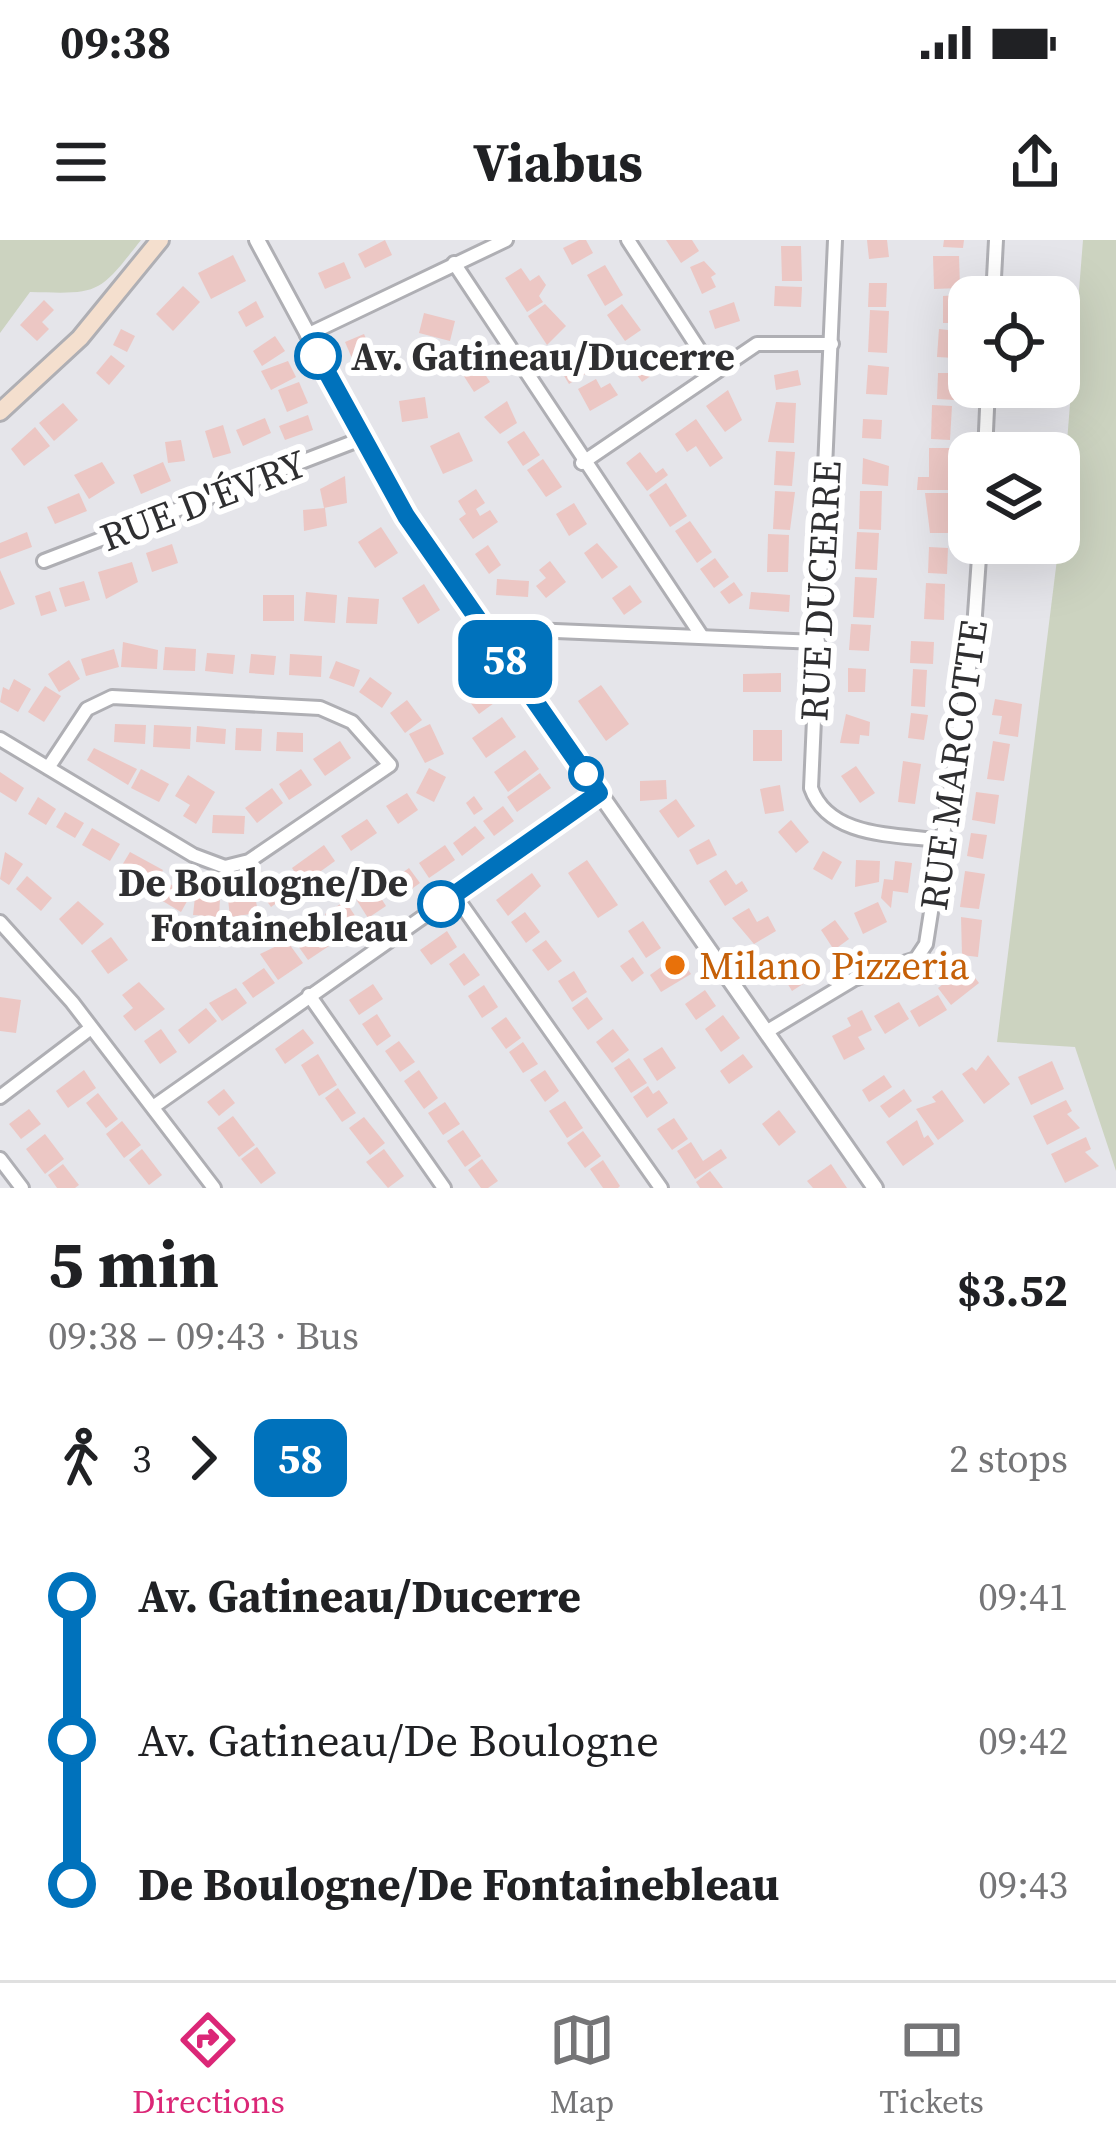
<!DOCTYPE html>
<meta charset="utf-8">
<style>
:root{--surface:#fff;--page:#f6f6f6;--text:#202124;--muted:#757577;--line:#e0e0e0;--accent:#db2777}
body{margin:0;font-family:"Source Serif 4",serif;background:var(--page);color:var(--text);height:100vh;display:flex;flex-direction:column;font-size:45px;white-space:nowrap}
*{box-sizing:border-box;margin:0}
p{font-size:39px;color:var(--muted)}
.icon{flex:none;width:66px;height:66px;fill:none;stroke:currentColor;stroke-width:2;stroke-linecap:round;stroke-linejoin:round}
.map{position:relative;height:948px;overflow:hidden}
.side{display:flex;flex-direction:column;background:var(--surface);flex:1}
.side>*{flex:none}
.badge{padding:0 24px;border-radius:18px;font-size:42px;line-height:78px}
.fabs{position:absolute;left:948px;top:36px;display:grid;gap:24px}
.fabs a{display:grid;place-items:center;width:132px;height:132px;border-radius:24px;background:var(--surface);box-shadow:0 12px 48px #0002;font-size:60px}
.map>.badge{position:absolute;translate:-50% -50%;box-shadow:0 0 0 6px #fff}
.legs{display:flex;align-items:center;gap:18px;height:132px;padding:0 48px;font-size:39px}
.legs p{margin-inline-start:auto}
.head{display:flex;align-items:center;justify-content:space-between;height:204px;padding:0 48px}
h1{font-size:66px;font-weight:700;line-height:90px}
ul{padding:0 48px;list-style:none}
li{display:flex;align-items:center;gap:42px;height:144px;font-size:45px}
li i{display:grid;place-items:center;width:18px;height:100%;margin:0 15px;background:currentColor}
li i::after{content:'';width:30px;height:30px;margin:-15px;border:9px solid;border-radius:50%;background:var(--surface)}
li p{margin-inline-start:auto}
li:first-child i{background:linear-gradient(#0000 50%,currentColor 0)}
li:last-child i{background:linear-gradient(currentColor 50%,#0000 0)}
.status{display:flex;justify-content:space-between;align-items:center;height:84px;padding:0 60px;background:var(--surface);direction:ltr}
.status svg{height:33px;fill:currentColor}
header{display:flex;justify-content:space-between;align-items:center;height:156px;padding:0 48px;background:var(--surface);font-size:54px;font-weight:700}
.menu{display:flex;justify-content:space-around;align-items:center;height:168px;border-top:3px solid var(--line);background:var(--surface);font-size:33px;color:var(--muted)}
.menu a{display:grid;justify-items:center;gap:6px}
.menu .on{color:var(--accent)}
.map>svg:first-child{display:block}
</style>
<div class="status"><b>09:38</b><svg viewBox="0 0 49 12"><path d="M0 12V9h3v3zM5 12V6h3v6zM10 12V3h3v9zM15 12V0h3v12zM26 1h20v11H26zM47 4h2v5h-2z"/></svg></div>
<header><svg class="icon" aria-label="menu" viewBox="0 0 24 24"><path d="M4 6h16M4 12h16M4 18h16"/></svg>Viabus<svg class="icon" aria-label="share" viewBox="0 0 24 24"><path d="M12 15V3M7 8l5-5 5 5M5 13v7h14v-7"/></svg></header>
<div class="map">
<svg width="1116" height="948" viewBox="0 0 1116 948">
<rect width="100%" height="100%" fill="#e5e5ea"/>
<!-- green -->
<g fill="#ccd3c0">
<path d="M 0,0 L 141,0 C 98,55 99,54 30,52 L 0,93 Z"/>
<polygon points="1083,0 1116,0 1116,931 1075,807 997,802 1059,303"/>
</g>
<!-- building -->
<g fill="#ecc7c4">
<polygon points="385,0 392,15 365,28 358,14"/>
<polygon points="579,0 586,0 593,13 572,25 563,8"/>
<polygon points="666,0 692,0 699,11 681,23"/>
<polygon points="867,0 887,0 889,17 869,19"/>
<polygon points="944,0 964,0 963,8 943,7"/>
<polygon points="781,6 801,6 802,41 782,41"/>
<polygon points="233,15 246,41 211,59 198,33"/>
<polygon points="933,16 959,16 960,48 934,49"/>
<polygon points="704,21 716,34 711,37 716,47 702,54 690,27"/>
<polygon points="344,22 351,38 325,49 318,33"/>
<polygon points="605,25 623,55 605,66 587,35"/>
<polygon points="521,28 530,41 539,35 546,45 539,56 543,62 527,72 505,38"/>
<polygon points="869,43 887,43 886,67 868,67"/>
<polygon points="183,46 200,62 173,91 156,74"/>
<polygon points="775,46 802,47 801,67 774,66"/>
<polygon points="957,55 958,83 943,83 943,56"/>
<polygon points="44,60 54,70 42,82 49,89 37,101 20,85"/>
<polygon points="256,61 264,77 246,87 238,72"/>
<polygon points="734,62 740,81 715,89 709,71"/>
<polygon points="545,64 566,86 547,105 528,76"/>
<polygon points="622,64 641,90 625,101 607,75"/>
<polygon points="870,70 889,71 887,113 868,112"/>
<polygon points="424,73 455,81 450,101 419,93"/>
<polygon points="121,89 135,96 127,112 113,105"/>
<polygon points="939,89 957,91 955,118 937,117"/>
<polygon points="364,94 376,121 357,130 345,102"/>
<polygon points="275,96 285,111 262,126 253,111"/>
<polygon points="570,105 587,133 569,144 552,116"/>
<polygon points="654,111 665,126 642,142 632,128"/>
<polygon points="111,115 125,126 109,145 96,133"/>
<polygon points="476,120 490,142 474,152 460,130"/>
<polygon points="288,121 296,137 271,150 261,131"/>
<polygon points="868,125 889,127 887,155 866,154"/>
<polygon points="798,130 801,145 776,150 774,135"/>
<polygon points="938,133 956,133 955,160 937,159"/>
<polygon points="596,139 601,148 610,143 618,155 590,171 578,149"/>
<polygon points="299,142 308,163 287,172 278,150"/>
<polygon points="728,150 742,180 725,192 706,166"/>
<polygon points="425,157 428,178 402,182 399,161"/>
<polygon points="507,161 517,183 500,194 484,177"/>
<polygon points="776,162 796,163 794,203 768,202"/>
<polygon points="63,163 78,180 54,201 39,183"/>
<polygon points="932,165 952,166 950,200 931,199"/>
<polygon points="308,175 313,190 285,200 279,186"/>
<polygon points="265,178 271,193 243,206 236,190"/>
<polygon points="696,179 723,218 710,227 696,206 687,212 675,194"/>
<polygon points="863,179 882,180 881,199 862,198"/>
<polygon points="223,185 231,213 213,218 205,191"/>
<polygon points="35,187 50,206 24,226 11,209"/>
<polygon points="524,191 540,215 523,226 507,202"/>
<polygon points="459,192 473,221 443,234 430,206"/>
<polygon points="181,200 185,221 168,223 165,202"/>
<polygon points="929,208 950,208 949,250 917,250 918,237 929,237"/>
<polygon points="776,211 795,212 792,246 774,245"/>
<polygon points="640,212 656,233 663,228 668,235 647,251 626,223"/>
<polygon points="863,218 889,226 888,246 862,244"/>
<polygon points="543,219 562,247 546,257 527,230"/>
<polygon points="102,222 115,243 89,259 74,235"/>
<polygon points="163,222 171,241 141,254 133,235"/>
<polygon points="345,236 347,263 324,268 320,249"/>
<polygon points="666,243 687,276 670,287 649,255"/>
<polygon points="476,249 485,263 476,269 480,276 490,270 498,282 473,299 459,279 466,274 458,261"/>
<polygon points="775,251 795,252 790,290 773,289"/>
<polygon points="860,251 882,251 881,290 859,289"/>
<polygon points="79,253 87,271 55,284 47,267"/>
<polygon points="925,253 950,253 949,293 930,293"/>
<polygon points="574,263 587,284 569,296 556,274"/>
<polygon points="325,268 327,286 304,291 303,270"/>
<polygon points="690,281 712,312 697,323 675,291"/>
<polygon points="381,287 398,313 375,328 358,302"/>
<polygon points="27,292 32,307 0,319 0,303"/>
<polygon points="857,292 879,293 877,330 855,329"/>
<polygon points="768,294 789,295 788,332 767,332"/>
<polygon points="597,303 618,327 602,339 584,313"/>
<polygon points="172,304 178,323 152,332 146,313"/>
<polygon points="488,305 501,325 489,334 475,314"/>
<polygon points="929,307 948,308 947,334 928,333"/>
<polygon points="715,318 729,337 714,348 700,329"/>
<polygon points="550,321 566,342 546,358 536,346 546,338 539,330"/>
<polygon points="132,322 138,342 106,359 98,332"/>
<polygon points="0,330 15,364 0,370"/>
<polygon points="855,337 877,338 874,378 853,377"/>
<polygon points="497,339 529,341 528,357 496,355"/>
<polygon points="84,341 90,360 65,367 59,348"/>
<polygon points="734,342 743,355 729,364 720,352"/>
<polygon points="926,343 945,344 944,380 924,379"/>
<polygon points="424,344 440,370 418,384 402,358"/>
<polygon points="630,345 642,362 624,375 612,358"/>
<polygon points="50,351 57,371 41,376 35,356"/>
<polygon points="306,352 337,355 335,383 304,381"/>
<polygon points="751,352 790,355 789,372 749,369"/>
<rect x="263" y="355" width="31" height="26"/>
<polygon points="348,357 379,359 377,384 346,383"/>
<polygon points="851,384 871,385 869,411 849,410"/>
<polygon points="911,401 934,402 933,424 910,423"/>
<polygon points="123,402 158,410 157,429 121,427"/>
<polygon points="165,407 196,409 195,431 163,430"/>
<polygon points="114,409 119,427 86,436 81,419"/>
<polygon points="207,413 235,415 233,434 205,431"/>
<polygon points="251,414 276,416 274,435 249,433"/>
<polygon points="290,414 322,416 321,437 289,435"/>
<polygon points="69,420 80,439 59,452 48,434"/>
<polygon points="336,421 360,430 354,447 329,438"/>
<polygon points="480,422 505,455 479,474 454,441"/>
<polygon points="848,428 866,429 865,452 848,452"/>
<polygon points="913,429 927,430 925,467 911,466"/>
<polygon points="781,433 781,452 743,452 743,434"/>
<polygon points="370,437 392,453 382,468 359,452"/>
<polygon points="14,439 31,449 18,472 0,462 3,447 9,450"/>
<polygon points="601,445 629,484 606,501 578,461"/>
<polygon points="45,446 61,456 44,482 28,472"/>
<polygon points="995,459 1022,464 1018,497 999,494 1002,476 992,475"/>
<polygon points="407,460 422,480 405,493 390,473"/>
<polygon points="911,473 928,475 924,500 908,498"/>
<polygon points="846,474 870,482 869,496 860,495 859,504 840,503"/>
<polygon points="502,477 516,497 486,518 472,498"/>
<polygon points="115,484 146,485 145,504 114,502"/>
<polygon points="430,484 444,514 425,523 409,494"/>
<polygon points="154,485 191,487 190,509 153,507"/>
<polygon points="197,486 226,489 225,504 196,502"/>
<polygon points="236,488 262,489 261,511 235,510"/>
<rect x="753" y="490" width="29" height="31"/>
<polygon points="277,492 303,493 303,512 276,511"/>
<polygon points="340,501 351,518 325,536 313,519"/>
<polygon points="993,501 1010,504 1004,541 987,539"/>
<polygon points="94,508 137,529 128,545 87,520"/>
<polygon points="525,510 539,529 508,552 494,532"/>
<polygon points="903,521 921,524 915,564 898,562"/>
<polygon points="856,526 875,553 860,563 841,536"/>
<polygon points="429,528 446,537 434,562 416,553"/>
<polygon points="141,529 169,544 159,562 131,548"/>
<polygon points="301,529 312,545 289,560 279,544"/>
<polygon points="0,532 24,548 16,562 0,552"/>
<polygon points="540,533 551,548 517,572 507,557"/>
<polygon points="188,535 215,552 196,584 183,576 190,565 175,556"/>
<polygon points="666,540 667,559 640,561 640,541"/>
<polygon points="780,545 784,571 765,574 760,549"/>
<polygon points="272,548 283,563 257,583 245,568"/>
<polygon points="976,552 999,555 995,584 972,580"/>
<polygon points="407,553 418,570 398,584 386,566"/>
<polygon points="474,556 483,569 474,575 466,563"/>
<polygon points="38,557 56,569 46,585 28,574"/>
<polygon points="676,559 695,586 678,598 659,571"/>
<polygon points="503,566 514,581 494,596 483,581"/>
<polygon points="65,572 84,583 75,598 56,587"/>
<polygon points="213,575 245,576 244,594 212,593"/>
<polygon points="367,579 377,593 351,611 341,596"/>
<polygon points="791,580 809,602 796,613 778,592"/>
<polygon points="475,586 485,598 462,616 453,603"/>
<polygon points="92,588 120,604 110,621 82,605"/>
<polygon points="971,593 987,595 983,619 967,616"/>
<polygon points="709,599 717,615 697,625 689,610"/>
<polygon points="324,605 335,621 303,644 292,628"/>
<polygon points="445,605 455,620 429,638 419,623"/>
<polygon points="823,611 842,622 832,640 813,629"/>
<polygon points="5,612 23,624 9,645 0,639"/>
<polygon points="130,612 163,630 155,646 121,627"/>
<polygon points="587,620 618,665 598,678 568,633"/>
<polygon points="856,620 880,621 879,642 855,647"/>
<polygon points="895,621 912,623 908,653 893,651 891,668 881,658 884,639 893,640"/>
<polygon points="409,628 420,643 399,658 388,643"/>
<polygon points="726,630 736,645 742,641 748,651 725,666 709,641"/>
<polygon points="965,631 985,634 979,669 960,667"/>
<polygon points="532,633 541,646 508,676 496,660"/>
<polygon points="27,636 52,658 41,671 16,649"/>
<polygon points="283,639 292,652 271,667 262,654"/>
<polygon points="165,641 190,656 181,672 156,657"/>
<polygon points="372,644 386,666 368,678 354,656"/>
<polygon points="255,655 258,673 230,677 228,659"/>
<polygon points="195,657 220,658 219,677 193,675"/>
<polygon points="78,661 104,684 82,705 59,679"/>
<polygon points="345,661 360,683 335,701 325,686 330,682 325,674"/>
<polygon points="878,662 887,682 863,694 854,673"/>
<polygon points="749,668 757,682 768,676 776,691 754,704 732,678"/>
<polygon points="525,672 540,692 526,703 511,682"/>
<polygon points="961,677 982,680 978,717 962,715"/>
<polygon points="835,680 849,699 834,710 821,690"/>
<polygon points="643,681 661,708 646,718 628,691"/>
<polygon points="317,689 329,706 308,720 296,703"/>
<polygon points="447,691 457,707 431,725 420,710"/>
<polygon points="111,697 128,720 108,734 91,711"/>
<polygon points="546,700 562,721 548,731 532,710"/>
<polygon points="287,701 303,723 278,740 260,714"/>
<polygon points="464,713 480,735 464,746 449,724"/>
<polygon points="790,714 806,742 792,751 775,723"/>
<polygon points="678,715 691,734 661,752 650,735"/>
<polygon points="633,717 644,733 632,742 620,726"/>
<polygon points="966,726 979,743 951,765 938,748"/>
<polygon points="264,728 275,743 253,758 242,743"/>
<polygon points="574,731 587,752 572,762 558,741"/>
<polygon points="139,742 165,769 135,791 123,776 133,768 122,755"/>
<polygon points="373,744 383,759 359,775 349,760"/>
<polygon points="484,745 498,767 482,778 468,756"/>
<polygon points="236,748 247,763 222,781 209,763"/>
<polygon points="705,750 716,766 696,780 685,764"/>
<polygon points="938,755 947,770 919,787 910,771"/>
<polygon points="0,757 21,760 16,793 0,791"/>
<polygon points="587,757 603,779 588,790 572,768"/>
<polygon points="899,762 909,779 885,794 874,776"/>
<polygon points="206,768 217,781 189,804 178,790"/>
<polygon points="862,770 872,790 858,797 865,809 844,820 832,796 851,786 847,778"/>
<polygon points="377,774 391,796 377,806 362,784"/>
<polygon points="723,775 740,798 721,812 705,789"/>
<polygon points="506,777 521,798 506,809 491,788"/>
<polygon points="161,789 177,812 160,824 144,801"/>
<polygon points="303,789 314,803 285,824 275,809"/>
<polygon points="613,789 629,810 612,823 596,802"/>
<polygon points="399,801 415,822 400,832 385,811"/>
<polygon points="523,802 538,824 523,833 509,812"/>
<polygon points="662,807 676,828 657,841 643,819"/>
<polygon points="318,814 337,845 319,856 301,825"/>
<polygon points="743,814 753,827 729,844 720,831"/>
<polygon points="988,815 1010,844 984,864 962,834 972,827 976,831"/>
<polygon points="629,818 647,843 631,853 614,828"/>
<polygon points="1052,821 1064,849 1031,865 1018,837"/>
<polygon points="84,830 96,848 68,868 56,851"/>
<polygon points="419,830 438,858 424,869 404,841"/>
<polygon points="545,830 559,851 545,862 530,840"/>
<polygon points="884,835 892,847 869,862 862,850"/>
<polygon points="648,846 653,854 659,850 668,863 647,878 633,857"/>
<polygon points="338,848 356,873 342,882 325,858"/>
<polygon points="224,849 235,863 219,876 207,862"/>
<polygon points="904,849 912,861 889,878 880,866"/>
<polygon points="942,850 964,881 938,900 916,869 936,862 932,857"/>
<polygon points="98,853 118,879 106,888 86,863"/>
<polygon points="1066,860 1072,871 1067,874 1080,888 1047,905 1033,876"/>
<polygon points="565,861 583,888 567,898 549,871"/>
<polygon points="445,862 460,884 443,895 428,873"/>
<polygon points="29,869 41,884 21,899 9,884"/>
<polygon points="779,870 796,892 779,906 762,884"/>
<polygon points="233,876 255,905 239,917 217,888"/>
<polygon points="364,877 385,903 370,915 349,888"/>
<polygon points="674,878 688,899 672,910 657,889"/>
<polygon points="917,880 924,898 928,895 934,904 903,926 886,902"/>
<polygon points="122,881 141,905 124,918 106,894"/>
<polygon points="463,890 481,916 465,927 447,901"/>
<polygon points="583,891 601,916 585,928 567,903"/>
<polygon points="45,894 64,919 45,934 26,909"/>
<polygon points="1086,897 1091,909 1085,912 1099,926 1065,943 1051,914"/>
<polygon points="691,902 703,921 721,909 727,918 695,939 677,911"/>
<polygon points="257,907 276,933 261,944 241,919"/>
<polygon points="142,909 162,935 149,945 129,920"/>
<polygon points="384,909 404,936 388,948 366,922"/>
<polygon points="482,919 498,941 488,948 481,948 468,930"/>
<polygon points="603,920 620,946 618,948 603,948 590,929"/>
<polygon points="63,924 79,945 75,948 57,948 48,935"/>
<polygon points="831,924 847,948 813,948 807,941"/>
<polygon points="710,931 723,948 700,948 696,942"/>
</g>
<g fill="none" stroke-linecap="round" stroke-linejoin="round">
<defs>
<g id="minor">
<polyline points="628,0 713,131"/>
<path d="M 835,0 L 811,548 C 829,599 898,594 944,601"/>
<polyline points="454,23 701,395"/>
<polyline points="993,57 996,0"/>
<polyline points="307,95 506,0"/>
<polyline points="985,213 988,147"/>
<polyline points="582,223 757,104 832,104"/>
<polyline points="44,321 361,199"/>
<polyline points="485,388 818,402"/>
<polyline points="0,499 193,615 225,627 249,621 390,525 352,482 320,468 112,457 87,469 48,528"/>
<polyline points="454,654 661,948"/>
<polyline points="0,682 72,762 214,948"/>
<polyline points="309,755 444,948"/>
<polyline points="766,792 854,739 916,719 926,704 973,403 980,303"/>
<polyline points="0,857 91,788"/>
<polyline points="153,867 599,553"/>
<polyline points="0,919 22,948"/>
</g>
<polyline id="tertiary" points="257,0 406,276 875,948"/>
<polyline id="secondary" points="0,172 80,98 160,0"/>
</defs>
<!-- minor casing -->
<use href="#minor" stroke="#afafb4" stroke-width="18"/>
<!-- tertiary casing -->
<use href="#tertiary" stroke="#afafb4" stroke-width="20"/>
<!-- secondary casing -->
<use href="#secondary" stroke="#afafb4" stroke-width="22"/>
<!-- minor -->
<use href="#minor" stroke="#fff" stroke-width="12"/>
<!-- tertiary -->
<use href="#tertiary" stroke="#fff" stroke-width="14"/>
<!-- secondary -->
<use href="#secondary" stroke="#f4dfce" stroke-width="16"/>
</g>
<g fill="none" stroke-linecap="round" stroke-linejoin="round">
<defs>
<polyline id="line-1" points="318,116 406,276 599,553 441,664"/>
</defs>
<!-- line-1 casing -->
<use href="#line-1" stroke="#fff" stroke-width="27"/>
<!-- line-1 -->
<use href="#line-1" stroke="#0072bc" stroke-width="18"/>
</g>
<!-- markers -->
<g fill="#fff" stroke="#0072bc" stroke-width="6">
<circle cx="318" cy="116" r="21"/>
<circle cx="586" cy="534" r="15"/>
<circle cx="441" cy="664" r="21"/>
</g>
<circle fill="#e8710a" stroke="#fff" stroke-width="4.5" cx="675" cy="725" r="12"/>
<g text-anchor="middle" stroke-width="12" stroke-linejoin="round" paint-order="stroke">
<!-- stop labels -->
<g font-size="39" font-weight="bold" fill="#2f2f31" stroke="#fff" text-anchor="start">
<text x="351" y="130">Av. Gatineau/Ducerre</text>
<text x="408" y="656" text-anchor="end">De Boulogne/De<tspan x="408" dy="45">Fontainebleau</tspan></text>
</g>
<!-- street labels -->
<g font-size="39" fill="#2f2f31" stroke="#fff">
<text transform="translate(203 260) rotate(-21)" y="14">RUE D'ÉVRY</text>
<text transform="translate(820 351) rotate(-87)" y="14">RUE DUCERRE</text>
<text transform="translate(953 525) rotate(-82)" y="14">RUE MARCOTTE</text>
</g>
<!-- food labels -->
<g font-size="39" fill="#c56008" stroke="#fff" text-anchor="start">
<text x="699" y="739">Milano Pizzeria</text>
</g>
</g>
</svg>
<div class="fabs">
<a><svg class="icon" aria-label="locate" viewBox="0 0 24 24"><circle cx="12" cy="12" r="6"/><path d="M12 2v4M12 18v4M2 12h4M18 12h4"/></svg></a>
<a><svg class="icon" aria-label="layers" viewBox="0 0 24 24"><path d="M12 4l9 5-9 5-9-5zM3 14l9 5 9-5"/></svg></a>
</div>
<b class="badge" style="left:505px;top:419px;background:#0072bc;color:#fff">58</b>
</div>
<section class="side">
<div class="head"><div><h1>5 min</h1><p>09:38 – 09:43 · Bus</p></div><b>$3.52</b></div>
<div class="legs"><svg class="icon" aria-label="walk" viewBox="0 0 24 24"><circle cx="13" cy="4" r="2"/><path d="M13 8l-2 6 4 7M11 14l-3 7M7 12l3-4h3l4 4"/></svg>3<svg class="icon" aria-label="forward" viewBox="0 0 24 24"><path d="M9 5l7 7-7 7"/></svg><b class="badge" style="background:#0072bc;color:#fff">58</b><p>2 stops</p></div>
<ul>
<li><i style="color:#0072bc"></i><b>Av. Gatineau/Ducerre</b><p>09:41</p></li>
<li><i style="color:#0072bc"></i><span>Av. Gatineau/De Boulogne</span><p>09:42</p></li>
<li><i style="color:#0072bc"></i><b>De Boulogne/De Fontainebleau</b><p>09:43</p></li>
</ul>
</section>
<nav class="menu">
<a class="on"><svg class="icon" aria-label="directions" viewBox="0 0 24 24"><path d="M12 3l9 9-9 9-9-9zM9 14v-3h6M13 9l2 2-2 2"/></svg>Directions</a>
<a><svg class="icon" aria-label="map" viewBox="0 0 24 24"><path d="M3 6l6-2 6 2 6-2v14l-6 2-6-2-6 2zM9 4v14M15 6v14"/></svg>Map</a>
<a><svg class="icon" aria-label="tickets" viewBox="0 0 24 24"><path d="M3 7h18v10H3zM15 7v10"/></svg>Tickets</a>
</nav>
